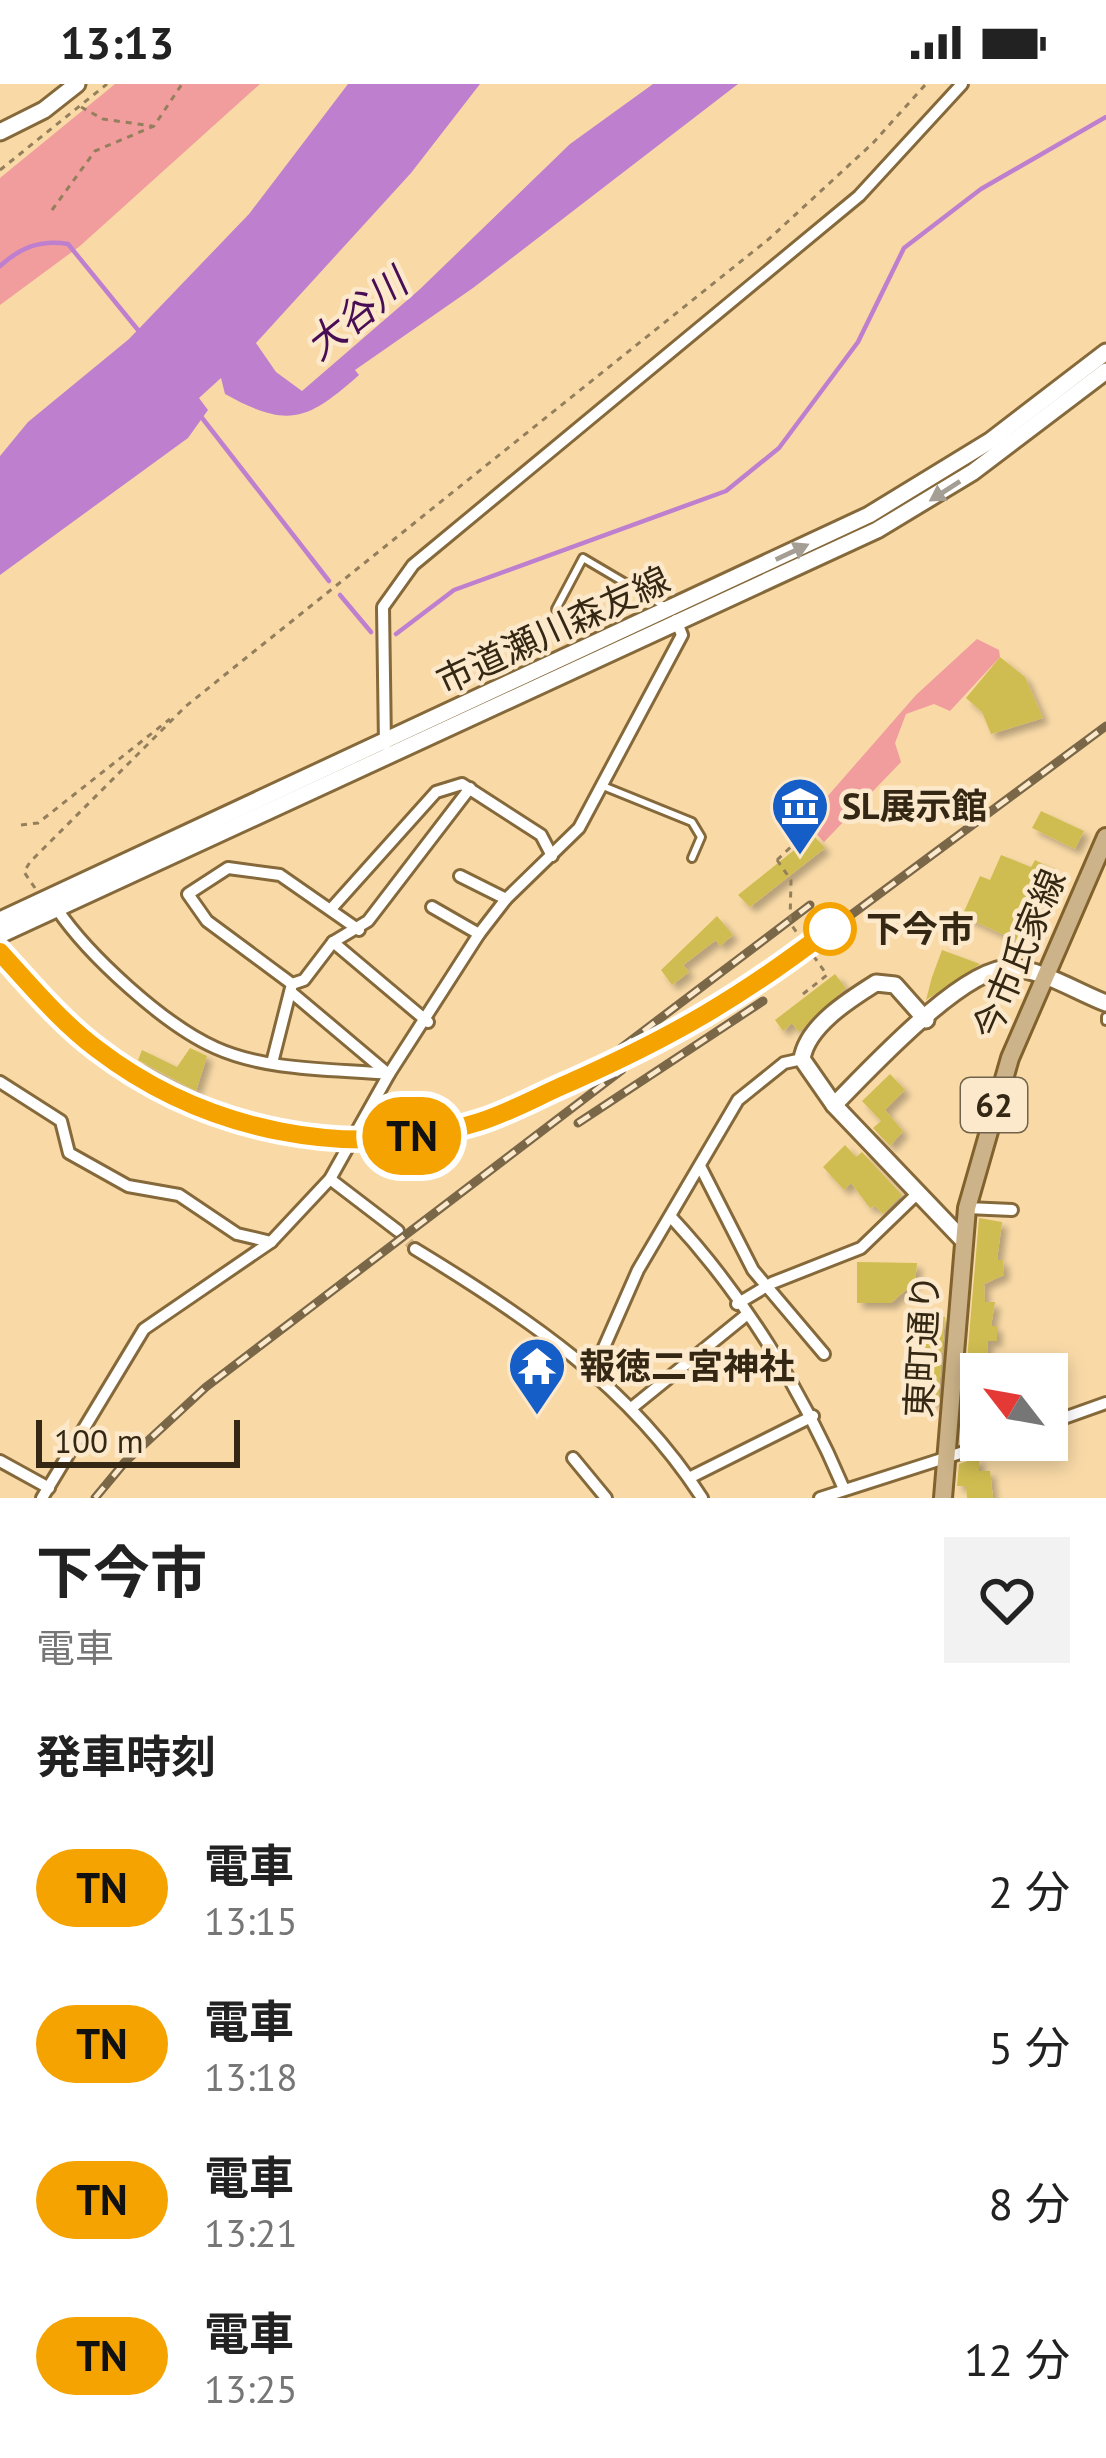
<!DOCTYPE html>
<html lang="ja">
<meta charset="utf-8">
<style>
:root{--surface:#fff;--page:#f2f2f2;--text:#222;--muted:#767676}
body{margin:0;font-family:"PT Sans","Noto Sans JP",sans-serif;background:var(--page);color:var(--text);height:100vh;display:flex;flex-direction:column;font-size:45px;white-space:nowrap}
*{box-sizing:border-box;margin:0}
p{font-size:39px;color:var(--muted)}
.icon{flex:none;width:66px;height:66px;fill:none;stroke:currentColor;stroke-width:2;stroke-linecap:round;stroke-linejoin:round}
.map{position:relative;height:1414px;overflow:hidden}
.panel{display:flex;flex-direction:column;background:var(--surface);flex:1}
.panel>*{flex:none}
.badge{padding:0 24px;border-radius:39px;font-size:42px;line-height:78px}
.needle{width:78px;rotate:301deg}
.controls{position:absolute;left:960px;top:1269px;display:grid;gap:24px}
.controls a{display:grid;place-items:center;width:108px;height:108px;border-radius:0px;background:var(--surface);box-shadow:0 6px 18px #0003;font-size:60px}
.scale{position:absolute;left:36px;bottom:30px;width:204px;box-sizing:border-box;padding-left:12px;border:6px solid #342814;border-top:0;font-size:33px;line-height:42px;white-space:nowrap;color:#342814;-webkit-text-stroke:9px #fce9cb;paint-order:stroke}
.map>.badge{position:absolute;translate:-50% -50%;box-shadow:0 0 0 6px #fff}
h2{padding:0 36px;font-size:45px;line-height:108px}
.round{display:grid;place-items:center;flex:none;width:126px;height:126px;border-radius:0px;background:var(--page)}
.headline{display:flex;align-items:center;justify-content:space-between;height:204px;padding:0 36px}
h1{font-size:57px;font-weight:700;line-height:90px}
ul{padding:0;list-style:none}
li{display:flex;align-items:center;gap:36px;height:156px;padding:0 36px}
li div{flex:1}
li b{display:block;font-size:45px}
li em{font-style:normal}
li .badge{min-width:132px;font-weight:700;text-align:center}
.status{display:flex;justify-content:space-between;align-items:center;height:84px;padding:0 60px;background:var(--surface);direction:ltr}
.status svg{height:33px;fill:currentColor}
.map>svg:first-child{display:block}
</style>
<div class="status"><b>13:13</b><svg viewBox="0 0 49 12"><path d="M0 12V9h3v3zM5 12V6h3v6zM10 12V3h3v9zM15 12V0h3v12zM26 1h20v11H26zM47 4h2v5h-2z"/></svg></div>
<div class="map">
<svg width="1106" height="1414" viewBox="0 0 1106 1414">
<defs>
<filter id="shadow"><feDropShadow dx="5.5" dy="5.5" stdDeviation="3" flood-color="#0004"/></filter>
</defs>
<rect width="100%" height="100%" fill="#f9daa7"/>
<!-- green -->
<g fill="#f19c9d">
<polygon points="115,0 260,0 80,162 0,221 0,94"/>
<polygon points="977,555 999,566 1000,573 950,627 934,620 906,630 895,659 901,678 824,758 805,738 916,611"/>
</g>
<!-- water -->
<path fill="#be80ce" d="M 348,0 L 480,0 L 411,89 L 256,259 L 276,288 L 302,307 L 419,206 L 570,60 L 653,0 L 738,0 L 473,204 L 355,286 L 359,291 C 307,337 288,345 225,310 L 221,294 L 199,314 L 208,326 L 188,354 L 0,491 L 0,372 L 28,338 L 129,255 L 249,130 Z"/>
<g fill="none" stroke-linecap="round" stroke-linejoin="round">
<!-- stream -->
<g stroke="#be80ce" stroke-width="4.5">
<path d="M 0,182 C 20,164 40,155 68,160 L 138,246"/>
<polyline points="199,330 329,497"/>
<polyline points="340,511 371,548"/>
<polyline points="396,550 454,506 726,407 779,364 858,258 904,164 981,105 1106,33"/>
</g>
</g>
<!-- building -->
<g fill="#d0bd51" filter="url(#shadow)">
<polygon points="1000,573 1025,593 1043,634 991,650 982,628 966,614"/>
<polygon points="1041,727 1084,747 1075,765 1032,744"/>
<polygon points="813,751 825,764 750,823 738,811"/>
<polygon points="1001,771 1031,783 1035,776 1051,784 1018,857 962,832 980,792 990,796"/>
<polygon points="717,832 733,851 720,862 716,856 683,881 689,888 672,901 661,886"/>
<polygon points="942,866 980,880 926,916 932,893"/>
<polygon points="835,890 846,904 799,948 792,939 783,947 775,936"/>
<polygon points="190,964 207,972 196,1007 138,976 142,966 177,983"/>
<polygon points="890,990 905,1006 885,1026 903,1047 890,1062 873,1044 881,1037 862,1017"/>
<polygon points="845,1061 856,1073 862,1068 902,1111 883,1130 875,1122 870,1124 851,1099 844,1106 823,1083"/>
<polygon points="979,1134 1002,1138 997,1176 1003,1176 1004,1191 984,1200 985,1218 995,1218 991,1242 997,1242 997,1257 988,1257 986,1290 981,1290 981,1352 960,1359"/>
<polygon points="857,1178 917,1179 915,1198 891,1219 857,1219"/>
<polygon points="921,1230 945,1233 938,1318 906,1316 907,1305 915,1306"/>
<polygon points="979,1373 979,1387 990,1387 993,1414 967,1414 966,1402 957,1402 959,1380"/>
</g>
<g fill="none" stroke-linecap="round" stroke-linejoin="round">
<!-- street-tunnel -->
<polyline stroke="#d2b68a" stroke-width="10" stroke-dasharray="10 5" stroke-linecap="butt" points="398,1147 415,1165"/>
<defs>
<g id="lane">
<polyline points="556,525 583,474 666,523"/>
<polyline points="603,702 692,738 701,753 692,774"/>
<polyline points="1106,933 1106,937"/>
</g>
<g id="street">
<polyline points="385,661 383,523 413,481 859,112 962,0"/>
<polyline points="460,792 506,815"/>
<polyline points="432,823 479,850"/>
<path d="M 57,825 C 88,871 164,941 216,964 C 267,987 333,985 389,990"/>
<polyline points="331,825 436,708 462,700 541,751 552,772"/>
<polyline points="333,858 428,938"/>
<polyline points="292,900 304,896 333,858 368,837 470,704"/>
<polyline points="291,908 386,988"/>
<polyline points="272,979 292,900 207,837 188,810 228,784 280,791 359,846"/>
<polyline points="0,998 61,1037 69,1069 128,1102 179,1111 237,1150 271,1158"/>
<polyline points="701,1084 753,1186 824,1270"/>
<polyline points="330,1095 398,1147"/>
<polyline points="967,1124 1012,1126"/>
<path d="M 671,1133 C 743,1210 803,1308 844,1405"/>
<path d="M 415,1165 C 527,1233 630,1302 702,1414"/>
<polyline points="737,1220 772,1199 861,1164 919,1108"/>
<polyline points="594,1286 638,1186 738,1016 784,979 802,975"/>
<polyline points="634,1322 745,1232"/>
<polyline points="1047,1340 1106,1319"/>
<polyline points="573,1374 606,1414"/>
<polyline points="0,1377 49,1404"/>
<polyline points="689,1394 813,1332"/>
<polyline points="42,1414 144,1245 271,1158 330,1095 389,990 479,850 506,815 579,744 682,551 676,536"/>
<polyline points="820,1414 1001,1356"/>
</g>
<g id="secondary">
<polyline points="0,48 44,26 77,0"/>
<polyline points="0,836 869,431 990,357 1106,268"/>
<polyline points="0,851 877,446 973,388 1106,287"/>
<path d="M 926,936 L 895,901 L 876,899 C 849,916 807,942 802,975 L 834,1021 L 961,1154"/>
<path d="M 834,1021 C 868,987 962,884 1009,884 C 1040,884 1077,908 1106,919"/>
</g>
<polyline id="primary" points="943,1414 967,1124 1010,974 1106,753"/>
</defs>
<!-- lane casing -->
<use href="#lane" stroke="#85693a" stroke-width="12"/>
<!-- street casing -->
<use href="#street" stroke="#85693a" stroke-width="16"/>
<!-- secondary casing -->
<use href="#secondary" stroke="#85693a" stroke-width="21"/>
<!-- primary casing -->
<use href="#primary" stroke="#81622d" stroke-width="22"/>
<!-- path -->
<g stroke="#947f5c" stroke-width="3" stroke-dasharray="6 6" stroke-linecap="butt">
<polyline points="81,23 103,35 152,42"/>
<polyline points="0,86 107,0"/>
<polyline points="52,126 95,67 154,42 182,0"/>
<polyline points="21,741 38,739 170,635"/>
<polyline points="777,776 811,744"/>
<polyline points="35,804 24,788 30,778 186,622 770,154 873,59 926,0"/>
<polyline points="803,910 827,891"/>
</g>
<!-- lane -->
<use href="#lane" stroke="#fff" stroke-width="6"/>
<!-- street -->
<use href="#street" stroke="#fff" stroke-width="10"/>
<!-- secondary -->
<use href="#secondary" stroke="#fff" stroke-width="15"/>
<!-- primary -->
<use href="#primary" stroke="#ccb389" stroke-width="16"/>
<defs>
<g id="rail">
<polyline points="0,868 100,967 215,1029 340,1055 433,1049 525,1020 739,914 1106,642"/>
<polyline points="621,964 810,821"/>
<polyline points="578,1039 763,917"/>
<polyline points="95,1414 125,1378 206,1303 622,986"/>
</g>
</defs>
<!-- rail casing -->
<use href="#rail" stroke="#796748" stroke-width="9"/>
<!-- rail -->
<use href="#rail" stroke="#fce9cb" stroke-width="4.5" stroke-dasharray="14" stroke-linecap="butt"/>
<!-- path-bridge -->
<polyline stroke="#947f5c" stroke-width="3" stroke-dasharray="6 6" stroke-linecap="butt" points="777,776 791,796 790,839 827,891"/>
</g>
<!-- one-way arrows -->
<defs><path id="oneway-solid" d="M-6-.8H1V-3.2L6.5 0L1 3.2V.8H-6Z" transform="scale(3)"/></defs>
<g fill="#a49e95">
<use href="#oneway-solid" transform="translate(945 407) rotate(147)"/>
<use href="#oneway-solid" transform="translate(792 468) rotate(-25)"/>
</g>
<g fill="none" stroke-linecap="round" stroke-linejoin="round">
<defs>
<path id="line" d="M 0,868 C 31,902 61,938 97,965 C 204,1047 350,1078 479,1038 C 511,1028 540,1011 571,998 C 674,952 741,913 830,845"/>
</defs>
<!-- line casing -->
<use href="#line" stroke="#fff" stroke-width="27"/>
<!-- line -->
<use href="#line" stroke="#f5a300" stroke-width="18"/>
</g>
<!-- icons -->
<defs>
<symbol id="museum-pin" viewBox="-11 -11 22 30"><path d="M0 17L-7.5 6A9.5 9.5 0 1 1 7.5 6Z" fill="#155ec8" stroke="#fce9cb"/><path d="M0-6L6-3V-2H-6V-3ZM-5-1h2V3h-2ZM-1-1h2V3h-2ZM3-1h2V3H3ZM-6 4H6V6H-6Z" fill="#fff"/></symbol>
<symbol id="temple-pin" viewBox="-11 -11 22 30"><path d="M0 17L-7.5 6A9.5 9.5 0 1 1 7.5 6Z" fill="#155ec8" stroke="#fce9cb"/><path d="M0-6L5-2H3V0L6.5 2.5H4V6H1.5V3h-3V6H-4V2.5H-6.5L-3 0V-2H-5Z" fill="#fff"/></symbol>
</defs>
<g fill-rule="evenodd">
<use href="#museum-pin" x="767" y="689" width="66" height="90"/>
<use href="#temple-pin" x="504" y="1249" width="66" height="90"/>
</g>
<!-- markers -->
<circle fill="#fff" stroke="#f5a300" stroke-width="6" cx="830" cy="845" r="24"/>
<g text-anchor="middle" stroke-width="9" stroke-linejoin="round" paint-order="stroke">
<!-- shield labels -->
<rect fill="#fce9cb" stroke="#70624b" stroke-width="3" x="961" y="994" width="66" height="54" rx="9"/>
<g font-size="33" font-weight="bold" fill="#342814">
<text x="994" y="1033">62</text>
</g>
<!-- street labels -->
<g font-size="36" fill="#342814" stroke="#fce9cb">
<text transform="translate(553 546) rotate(-25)" y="13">市道瀬川森友線</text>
<text transform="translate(1019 870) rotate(-67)" y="13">今市氏家線</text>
<text transform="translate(922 1262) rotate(-87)" y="13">東町通り</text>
</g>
<!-- poi labels -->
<g font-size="36" font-weight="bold" fill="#342814" stroke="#fce9cb" text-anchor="start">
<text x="842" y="735">SL展示館</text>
<text x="579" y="1295">報徳二宮神社</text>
</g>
<!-- stop labels -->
<g font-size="36" font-weight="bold" fill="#342814" stroke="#fce9cb" text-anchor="start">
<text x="866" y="858">下今市</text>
</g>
<!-- water labels -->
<g font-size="39" font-style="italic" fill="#480d55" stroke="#fce9cb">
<text transform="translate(356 230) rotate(-39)" y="14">大谷川</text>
</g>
</g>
</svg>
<div class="controls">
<a><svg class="needle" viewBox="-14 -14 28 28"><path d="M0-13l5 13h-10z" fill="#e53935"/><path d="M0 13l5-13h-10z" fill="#767676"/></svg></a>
</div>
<div class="scale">100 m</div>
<b class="badge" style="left:412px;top:1052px;background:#f5a300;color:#111">TN</b>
</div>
<section class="panel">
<div class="headline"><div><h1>下今市</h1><p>電車</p></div><a class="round"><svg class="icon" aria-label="heart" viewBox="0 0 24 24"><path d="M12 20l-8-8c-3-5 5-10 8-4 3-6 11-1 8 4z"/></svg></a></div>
<h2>発車時刻</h2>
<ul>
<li><span class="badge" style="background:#f5a300;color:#111">TN</span><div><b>電車</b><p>13:15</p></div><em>2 分</em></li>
<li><span class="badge" style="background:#f5a300;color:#111">TN</span><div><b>電車</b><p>13:18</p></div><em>5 分</em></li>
<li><span class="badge" style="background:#f5a300;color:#111">TN</span><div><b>電車</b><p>13:21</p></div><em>8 分</em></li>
<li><span class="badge" style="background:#f5a300;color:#111">TN</span><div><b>電車</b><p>13:25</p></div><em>12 分</em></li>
</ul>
</section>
